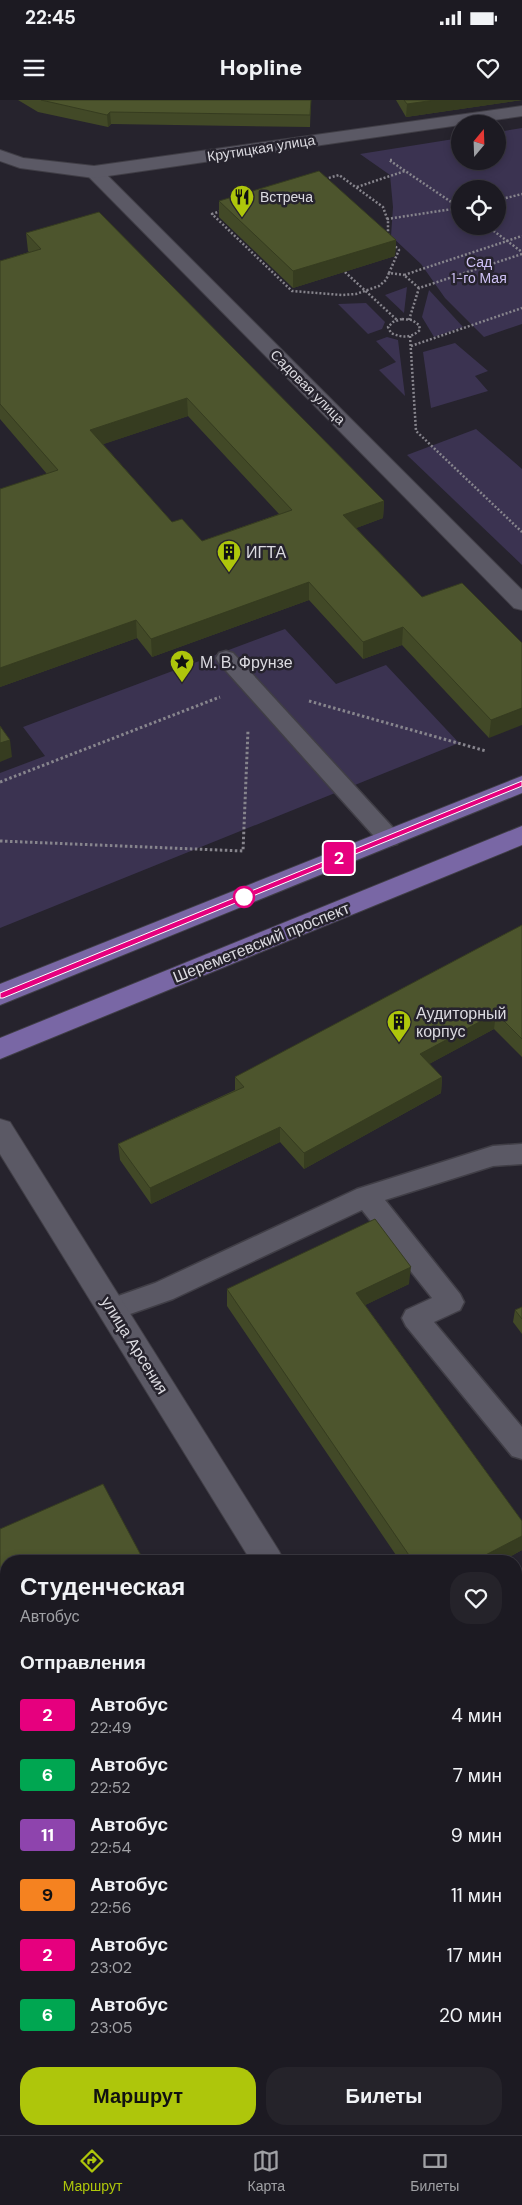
<!DOCTYPE html>
<html lang="ru">
<meta charset="utf-8">
<style>
:root{--surface:#1c1a22;--page:#25232a;--text:#f1f3f6;--muted:#a0a1a5;--line:#3a3840;--accent:#aec60b}
body{margin:0;font-family:"DM Sans",sans-serif;background:var(--page);color:var(--text);height:100vh;display:flex;flex-direction:column;font-size:19px;white-space:nowrap}
*{box-sizing:border-box;margin:0}
p{font-size:16px;color:var(--muted)}
.icon{flex:none;width:28px;height:28px;fill:none;stroke:currentColor;stroke-width:2;stroke-linecap:round;stroke-linejoin:round}
.map{position:relative;flex:1;overflow:hidden}
.details{position:absolute;left:0px;top:1455px;width:522px;height:580px;display:flex;flex-direction:column;background:var(--surface);border-radius:20px 20px 0 0;box-shadow:0 2px 8px #0003,0 0 0 1px var(--line)}
.details>*{flex:none}
.badge{padding:0 10px;border-radius:4px;font-size:18px;line-height:32px}
.needle{width:32px;rotate:19deg}
.tools{position:absolute;left:451px;top:15px;display:grid;gap:10px}
.tools a{display:grid;place-items:center;width:55px;height:55px;border-radius:50%;background:var(--surface);box-shadow:0 2px 8px #0003,0 0 0 1px var(--line);font-size:25px}
.map>.badge{position:absolute;translate:-50% -50%;box-shadow:0 0 0 2px #fff}
h2{padding:0 20px;font-size:19px;line-height:45px}
.round{display:grid;place-items:center;flex:none;width:52px;height:52px;border-radius:20px;background:var(--page)}
.headline{display:flex;align-items:center;justify-content:space-between;height:85px;padding:0 20px}
h1{font-size:24px;font-weight:800;line-height:38px}
.action{display:flex;gap:10px;margin-top:auto;padding:10px 20px}
.action a{flex:1;height:58px;border-radius:20px;background:var(--accent);color:#111;font-size:20px;font-weight:800;line-height:58px;text-align:center}
.action a+a{background:var(--page);color:var(--text)}
ul{padding:0;list-style:none}
li{display:flex;align-items:center;gap:15px;height:60px;padding:0 20px}
li div{flex:1}
li b{display:block;font-size:19px}
li em{font-style:normal}
li .badge{min-width:55px;font-weight:700;text-align:center}
.status{display:flex;justify-content:space-between;align-items:center;height:35px;padding:0 25px;background:var(--surface);direction:ltr}
.status svg{height:14px;fill:currentColor}
header{display:flex;justify-content:space-between;align-items:center;height:65px;padding:0 20px;background:var(--surface);font-size:22px;font-weight:800}
.menu{display:flex;justify-content:space-around;align-items:center;height:70px;border-top:1px solid var(--line);background:var(--surface);font-size:14px;color:var(--muted)}
.menu a{display:grid;justify-items:center;gap:2px}
.menu .selected{color:var(--accent)}
.map>svg:first-child{display:block}
</style>
<div class="status"><b>22:45</b><svg viewBox="0 0 49 12"><path d="M0 12V9h3v3zM5 12V6h3v6zM10 12V3h3v9zM15 12V0h3v12zM26 1h20v11H26zM47 4h2v5h-2z"/></svg></div>
<header><svg class="icon" aria-label="menu" viewBox="0 0 24 24"><path d="M4 6h16M4 12h16M4 18h16"/></svg>Hopline<svg class="icon" aria-label="heart" viewBox="0 0 24 24"><path d="M12 20l-8-8c-3-5 5-10 8-4 3-6 11-1 8 4z"/></svg></header>
<div class="map">
<svg width="522" height="2035" viewBox="0 0 522 2035">
<rect width="100%" height="100%" fill="#26232d"/>
<!-- green -->
<g fill="#3b3351" fill-rule="evenodd">
<path d="M 522,28 L 522,224 L 484,237 L 445,198 L 421,164 L 391,136 L 393,107 L 390,75 L 360,54 L 460,38 L 460,61 L 498,61 L 498,32 ZM 460,89 L 498,89 L 498,126 L 460,126 Z"/>
<polygon points="407,187 404,213 385,195"/>
<polygon points="429,190 463,227 434,237 422,217"/>
<polygon points="366,203 385,222 382,229 368,234 338,204"/>
<polygon points="387,237 398,240 405,296 379,270 396,262 376,241"/>
<polygon points="455,243 488,271 475,276 488,291 431,308 423,252"/>
<polygon points="476,329 522,369 522,465 407,355"/>
<polygon points="285,529 336,584 386,565 459,643 0,828 0,673 45,656 23,627"/>
</g>
<g fill="none" stroke-linecap="round" stroke-linejoin="round">
<defs>
<g id="service">
<polygon points="226,551 233,553 397,732 400,738 397,744 389,746 381,744 219,563 216,558 219,553"/>
<polygon points="522,1044 522,1064 493,1066 385,1100 460,1194 464,1202 460,1210 434,1222 522,1327 522,1359 512,1356 406,1226 402,1218 406,1210 432,1198 362,1110 173,1199 113,1220 104,1217 100,1209 104,1201 155,1183 357,1089 493,1046"/>
</g>
<g id="minor">
<polygon points="94,66 100,68 522,490 522,510 514,508 88,76 85,72 88,68"/>
<polygon points="0,1019 10,1022 279,1451 284,1461 251,1461 0,1054"/>
<polygon points="516,1848 522,1851 522,1893 516,1891"/>
</g>
<polygon id="tertiary" points="522,6 522,16 94,78 20,68 0,61 0,50 23,58 94,66"/>
<g id="primary">
<polygon points="522,676 522,693 0,905 0,884"/>
<polygon points="522,726 522,745 0,959 0,938"/>
</g>
</defs>
<!-- service casing -->
<use href="#service" stroke="#403e46" stroke-width="3"/>
<!-- minor casing -->
<use href="#minor" stroke="#403e46" stroke-width="2"/>
<!-- tertiary casing -->
<use href="#tertiary" stroke="#403e46" stroke-width="2"/>
<!-- primary casing -->
<use href="#primary" stroke="#403e46" stroke-width="2"/>
<!-- path-far1 -->
<g stroke="#87858d" stroke-width="2.5" stroke-dasharray="2 2" stroke-linecap="butt">
<polyline points="392,60 389,60 460,108"/>
<polyline points="325,79 339,75 383,107 388,121 388,136"/>
<polyline points="357,87 405,71"/>
<polyline points="498,100 522,94"/>
<polyline points="221,111 212,114 292,191 342,195 356,194 379,186 386,180 389,173 404,175"/>
<polyline points="387,119 459,108"/>
<polyline points="487,126 522,152"/>
<polyline points="345,172 397,220"/>
<polyline points="389,173 399,150 394,145"/>
<polyline points="419,188 404,175 522,136"/>
<path d="M 402,219 L 412,220 L 419,225 L 420,230 C 411,238 402,238 391,233 L 388,227 L 393,222 Z"/>
<polyline points="409,220 419,188 522,154"/>
<polyline points="410,236 416,331 522,432"/>
<polyline points="411,246 522,208"/>
</g>
<!-- path -->
<g stroke="#87858d" stroke-width="3" stroke-dasharray="2.5 2.5" stroke-linecap="butt">
<polyline points="309,601 486,651"/>
<polyline points="0,682 220,597"/>
<polyline points="0,741 243,751 248,630"/>
</g>
<!-- service -->
<use href="#service" fill="#5b5965" fill-rule="evenodd"/>
<!-- minor -->
<use href="#minor" fill="#5b5965" fill-rule="evenodd"/>
<!-- tertiary -->
<use href="#tertiary" fill="#5b5965" fill-rule="evenodd"/>
<!-- primary -->
<use href="#primary" fill="#7967a5" fill-rule="evenodd"/>
</g>
<!-- wall -->
<g fill="#424927" fill-rule="evenodd">
<polygon points="18,0 311,0 310,27 111,24 108,27 38,12"/>
<polygon points="396,0 522,0 406,17"/>
<polygon points="219,101 396,140 395,156 293,188 219,117"/>
<path d="M 26,133 L 384,401 L 383,418 L 356,428 L 422,497 L 522,543 L 489,638 L 402,545 L 363,559 L 309,500 L 152,557 L 137,538 L 0,587 L 0,389 L 47,374 L 0,319 L 0,161 L 29,152 L 28,151 ZM 188,316 L 279,414 L 202,441 L 172,422 L 103,344 Z"/>
<polygon points="522,825 522,957 494,929 429,964 442,977 441,993 304,1069 280,1042 151,1104 120,1060 118,1044 235,990 235,977"/>
<polygon points="409,1184 365,1205 522,1421 522,1450 502,1461 400,1461 227,1206 227,1189"/>
<polygon points="522,1207 522,1234 513,1222 515,1210"/>
<polygon points="522,1590 522,1651 516,1643 516,1593"/>
</g>
<!-- shaded-wall -->
<g fill="#363c20">
<polygon points="435,0 522,0 406,17 407,4"/>
<polygon points="110,12 111,24 108,27 107,15"/>
<polygon points="396,140 395,156 293,188 293,171"/>
<polygon points="187,298 188,316 92,348 90,330"/>
<polygon points="384,401 383,418 343,433 343,415"/>
<polygon points="309,482 309,500 152,557 151,539"/>
<polygon points="136,520 137,538 0,587 0,568"/>
<polygon points="403,527 402,545 363,559 363,542"/>
<polygon points="522,608 522,625 489,638 491,620"/>
<polygon points="10,640 12,657 0,662 0,643"/>
<polygon points="496,913 494,929 418,970 420,954"/>
<polygon points="442,977 441,993 304,1069 304,1053"/>
<polygon points="280,1027 280,1042 151,1104 150,1088"/>
<polygon points="411,1167 409,1184 355,1210 356,1193"/>
<polygon points="522,1436 522,1450 502,1461 474,1461"/>
<polygon points="6,1545 6,1561 0,1564 0,1548"/>
</g>
<!-- building -->
<g fill="#4d552d" stroke="#363c20" fill-rule="evenodd">
<polygon points="41,0 311,0 310,15 110,12 107,15"/>
<polygon points="404,0 435,0 407,4"/>
<polygon points="319,71 396,140 293,171 219,101"/>
<path d="M 99,112 L 384,401 L 343,415 L 422,497 L 462,483 L 522,543 L 522,608 L 491,620 L 403,527 L 363,542 L 309,482 L 151,539 L 136,520 L 0,568 L 0,389 L 58,370 L 0,304 L 0,161 L 41,149 L 26,133 ZM 187,298 L 292,410 L 202,441 L 182,419 L 172,422 L 90,330 Z"/>
<polygon points="0,626 10,640 0,643"/>
<polygon points="522,825 522,939 496,913 420,954 442,977 304,1053 280,1027 150,1088 118,1044 244,987 235,977"/>
<polygon points="375,1119 411,1167 356,1193 522,1421 522,1436 474,1461 413,1461 227,1189"/>
<polygon points="522,1207 522,1219 515,1210"/>
<polygon points="103,1384 144,1461 6,1461 6,1545 0,1548 0,1429"/>
<polygon points="522,1590 522,1634 516,1626 516,1593"/>
</g>
<!-- line -->
<polygon fill="#e6007e" stroke="#fff" points="522,681 522,686 3,898 0,898 0,893"/>
<!-- icons -->
<defs>
<symbol id="restaurant-pin" viewBox="-11 -11 22 30"><path d="M0 17L-7.5 6A9.5 9.5 0 1 1 7.5 6Z" fill="#aec60b" stroke="#26232d"/><path d="M-5-6h1v4h1v-4h1v4h1v-4h1v5L-1.5 .5V6h-2V.5L-5-1ZM5-6V6H3V1.5H1.5Q1.5-4 5-6Z" fill="#111"/></symbol>
<symbol id="building-pin" viewBox="-11 -11 22 30"><path d="M0 17L-7.5 6A9.5 9.5 0 1 1 7.5 6Z" fill="#aec60b" stroke="#26232d"/><path d="M-4-6H4V6H1V3H-1V6H-4ZM-2.5-4.3h1.7v1.8h-1.7ZM.8-4.3h1.7v1.8H.8ZM-2.5-1h1.7V.8h-1.7ZM.8-1h1.7V.8H.8Z" fill="#111"/></symbol>
<symbol id="sight-pin" viewBox="-11 -11 22 30"><path d="M0 17L-7.5 6A9.5 9.5 0 1 1 7.5 6Z" fill="#aec60b" stroke="#26232d"/><path d="M0-6L1.8-2.2L6-1.7L2.9 1.2L3.7 5.4L0 3.3L-3.7 5.4L-2.9 1.2L-6-1.7L-1.8-2.2Z" fill="#111"/></symbol>
</defs>
<g fill-rule="evenodd">
<use href="#restaurant-pin" x="228" y="83" width="28" height="38"/>
<use href="#building-pin" x="215" y="438" width="28" height="38"/>
<use href="#sight-pin" x="168" y="548" width="28" height="38"/>
<use href="#building-pin" x="385" y="908" width="28" height="38"/>
</g>
<!-- markers -->
<circle fill="#fff" stroke="#e6007e" stroke-width="2.5" cx="244" cy="797" r="10"/>
<g text-anchor="middle" stroke-width="5" stroke-linejoin="round" paint-order="stroke">
<!-- far-street labels -->
<g font-size="14" fill="#dcdbe1" stroke="#26232d">
<text transform="translate(261 48) rotate(-9)" y="5">Крутицкая улица</text>
<text transform="translate(308 287) rotate(45)" y="5">Садовая улица</text>
</g>
<!-- far-poi labels -->
<g font-size="14" fill="#dcdbe1" stroke="#26232d" text-anchor="start">
<text x="260" y="102">Встреча</text>
</g>
<!-- far-park labels -->
<g font-size="14" fill="#cfc2f6" stroke="#26232d">
<text x="479" y="167">Сад<tspan x="479" dy="16">1-го Мая</tspan></text>
</g>
<!-- poi labels -->
<g font-size="16" fill="#dcdbe1" stroke="#26232d" text-anchor="start">
<text x="246" y="458">ИГТА</text>
<text x="200" y="568">М. В. Фрунзе</text>
<text x="416" y="919">Аудиторный<tspan x="416" dy="18">корпус</tspan></text>
</g>
<!-- street labels -->
<g font-size="16" fill="#dcdbe1" stroke="#26232d">
<text transform="translate(261 842) rotate(-22)" y="6">Шереметевский проспект</text>
<text transform="translate(135 1245) rotate(58)" y="6">улица Арсения</text>
</g>
</g>
</svg>
<div class="tools">
<a><svg class="needle" viewBox="-14 -14 28 28"><path d="M0-13l5 13h-10z" fill="#e53935"/><path d="M0 13l5-13h-10z" fill="#a0a1a5"/></svg></a>
<a><svg class="icon" aria-label="locate" viewBox="0 0 24 24"><circle cx="12" cy="12" r="6"/><path d="M12 2v4M12 18v4M2 12h4M18 12h4"/></svg></a>
</div>
<b class="badge" style="left:339px;top:758px;background:#e6007e;color:#fff">2</b>
<section class="details">
<div class="headline"><div><h1>Студенческая</h1><p>Автобус</p></div><a class="round"><svg class="icon" aria-label="heart" viewBox="0 0 24 24"><path d="M12 20l-8-8c-3-5 5-10 8-4 3-6 11-1 8 4z"/></svg></a></div>
<h2>Отправления</h2>
<ul>
<li><span class="badge" style="background:#e6007e;color:#fff">2</span><div><b>Автобус</b><p>22:49</p></div><em>4 мин</em></li>
<li><span class="badge" style="background:#00a651;color:#fff">6</span><div><b>Автобус</b><p>22:52</p></div><em>7 мин</em></li>
<li><span class="badge" style="background:#8e44ad;color:#fff">11</span><div><b>Автобус</b><p>22:54</p></div><em>9 мин</em></li>
<li><span class="badge" style="background:#f58220;color:#111">9</span><div><b>Автобус</b><p>22:56</p></div><em>11 мин</em></li>
<li><span class="badge" style="background:#e6007e;color:#fff">2</span><div><b>Автобус</b><p>23:02</p></div><em>17 мин</em></li>
<li><span class="badge" style="background:#00a651;color:#fff">6</span><div><b>Автобус</b><p>23:05</p></div><em>20 мин</em></li>
</ul>
<div class="action"><a>Маршрут</a><a>Билеты</a></div>
</section>
</div>
<nav class="menu">
<a class="selected"><svg class="icon" aria-label="directions" viewBox="0 0 24 24"><path d="M12 3l9 9-9 9-9-9zM9 14v-3h6M13 9l2 2-2 2"/></svg>Маршрут</a>
<a><svg class="icon" aria-label="map" viewBox="0 0 24 24"><path d="M3 6l6-2 6 2 6-2v14l-6 2-6-2-6 2zM9 4v14M15 6v14"/></svg>Карта</a>
<a><svg class="icon" aria-label="tickets" viewBox="0 0 24 24"><path d="M3 7h18v10H3zM15 7v10"/></svg>Билеты</a>
</nav>
